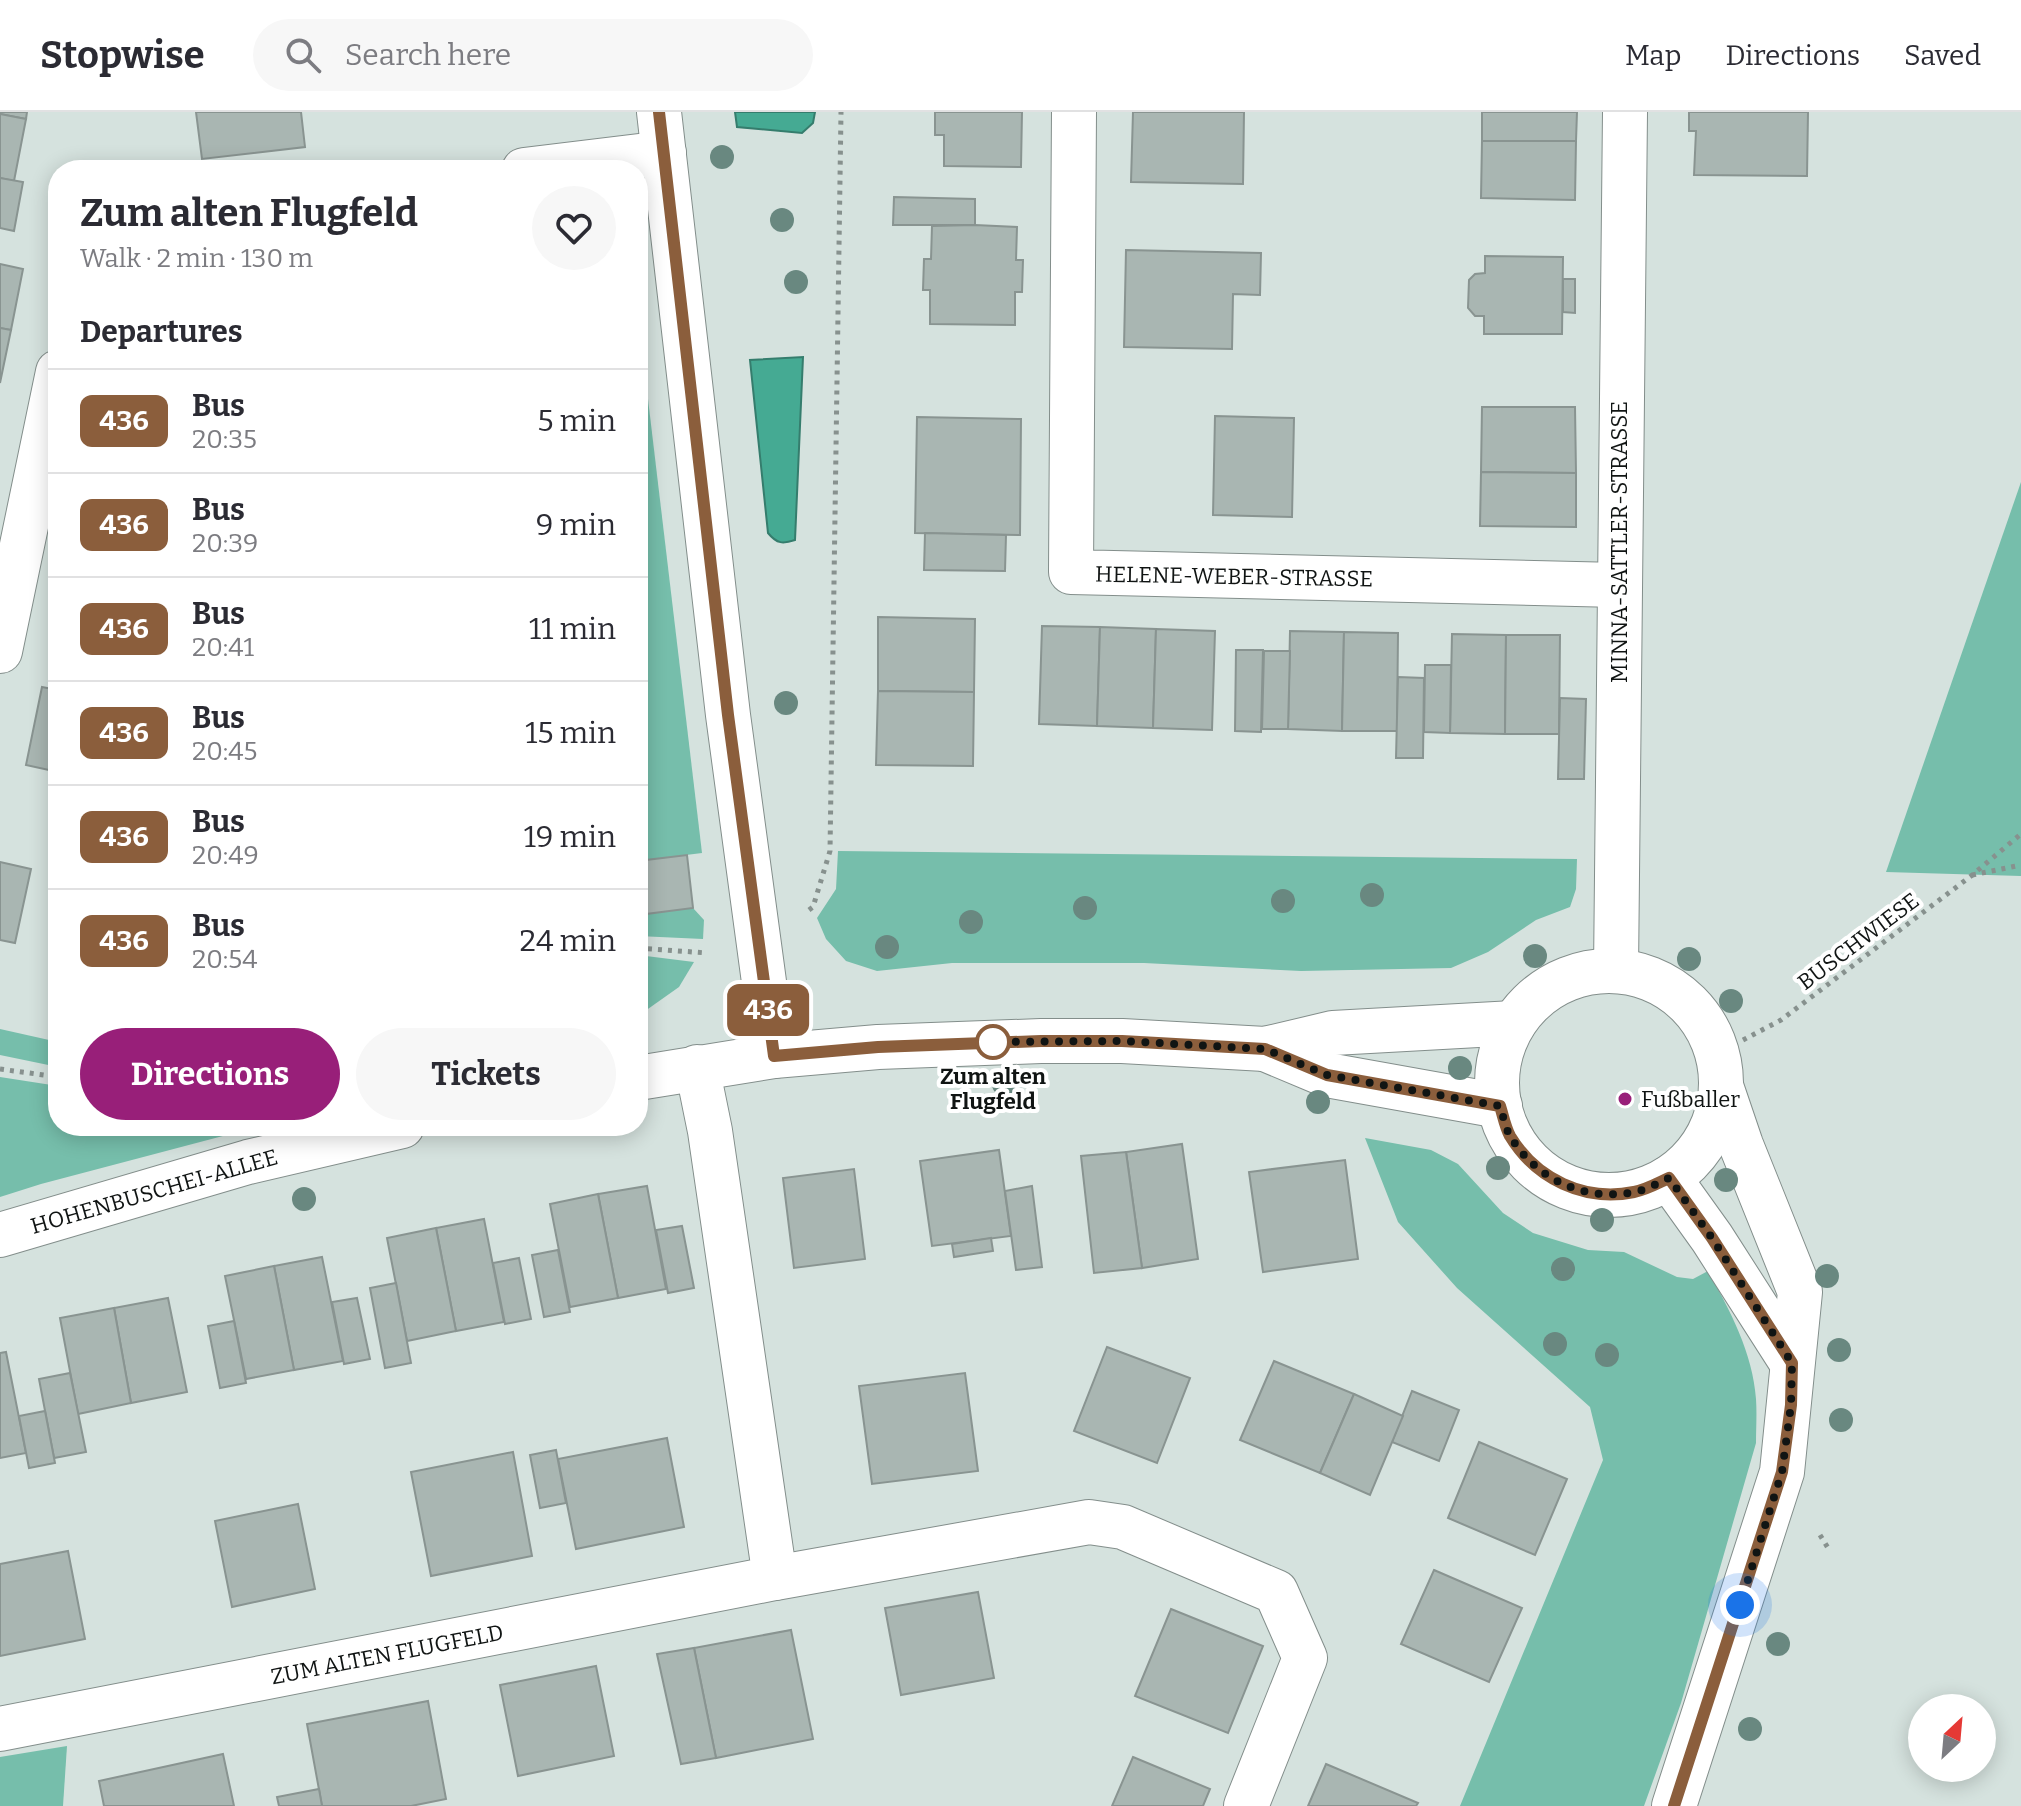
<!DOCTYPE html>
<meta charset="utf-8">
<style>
:root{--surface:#fff;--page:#f7f7f7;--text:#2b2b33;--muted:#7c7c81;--line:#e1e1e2;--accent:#981f79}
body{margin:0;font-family:Bitter,serif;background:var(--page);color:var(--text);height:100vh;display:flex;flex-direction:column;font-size:30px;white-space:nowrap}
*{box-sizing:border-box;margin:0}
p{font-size:26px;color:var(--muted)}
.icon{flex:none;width:44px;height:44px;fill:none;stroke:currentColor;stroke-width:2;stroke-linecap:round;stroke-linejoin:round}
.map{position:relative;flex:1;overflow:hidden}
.drawer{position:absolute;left:48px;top:48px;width:600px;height:976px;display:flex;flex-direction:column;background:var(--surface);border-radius:32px;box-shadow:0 4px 20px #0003}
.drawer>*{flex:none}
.badge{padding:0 16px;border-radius:12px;font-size:28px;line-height:52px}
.needle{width:52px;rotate:26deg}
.tools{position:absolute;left:1908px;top:1582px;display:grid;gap:16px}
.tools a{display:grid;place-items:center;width:88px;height:88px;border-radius:50%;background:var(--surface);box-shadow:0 4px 20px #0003;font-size:40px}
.you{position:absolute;width:40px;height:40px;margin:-20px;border:6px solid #fff;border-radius:50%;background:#1a73e8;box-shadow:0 0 0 12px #1a73e833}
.map>.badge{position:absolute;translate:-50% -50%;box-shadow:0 0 0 4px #fff}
h2{padding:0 32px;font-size:30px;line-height:72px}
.round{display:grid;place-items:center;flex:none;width:84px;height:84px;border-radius:42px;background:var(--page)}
.head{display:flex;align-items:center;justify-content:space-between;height:136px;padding:0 32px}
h1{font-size:38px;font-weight:700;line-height:60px}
.cta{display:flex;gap:16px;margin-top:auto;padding:16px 32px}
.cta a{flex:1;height:92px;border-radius:48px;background:var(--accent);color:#fff;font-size:32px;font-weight:700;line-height:92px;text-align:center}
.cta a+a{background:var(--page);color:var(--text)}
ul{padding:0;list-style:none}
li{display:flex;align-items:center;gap:24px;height:104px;padding:0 32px;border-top:2px solid var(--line)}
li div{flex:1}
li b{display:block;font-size:30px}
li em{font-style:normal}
li .badge{min-width:88px;font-weight:700;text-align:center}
header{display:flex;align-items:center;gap:48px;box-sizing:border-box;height:112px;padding:0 40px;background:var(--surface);border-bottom:2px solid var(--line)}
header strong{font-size:38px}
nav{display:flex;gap:44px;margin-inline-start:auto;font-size:28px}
.search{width:560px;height:72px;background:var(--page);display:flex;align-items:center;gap:20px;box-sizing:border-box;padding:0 28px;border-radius:44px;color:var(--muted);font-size:30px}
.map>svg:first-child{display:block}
</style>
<header>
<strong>Stopwise</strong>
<div class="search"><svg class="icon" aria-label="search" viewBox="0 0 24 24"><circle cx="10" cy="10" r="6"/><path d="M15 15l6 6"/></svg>Search here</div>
<nav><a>Map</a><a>Directions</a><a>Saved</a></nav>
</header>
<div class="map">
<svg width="2021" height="1694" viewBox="0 0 2021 1694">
<rect width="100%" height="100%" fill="#d5e2de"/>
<!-- green -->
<g fill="#76beab">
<polygon points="638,203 702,741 638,749"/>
<polygon points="2021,370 2021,764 1886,760"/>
<polygon points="838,739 1577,747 1576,777 1570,795 1536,808 1488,840 1451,856 1301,859 1144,851 952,851 877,859 846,849 826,827 817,806 836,777"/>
<polygon points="693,796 704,808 703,827 638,824 638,803"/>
<polygon points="638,843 694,850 679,875 638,904"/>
<polygon points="0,917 58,930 58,955 0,943"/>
<polygon points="0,965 58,974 58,1014 261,1014 41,1072 0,1085"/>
<path d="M 1365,1026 L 1431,1038 L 1458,1052 L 1503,1101 L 1533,1121 L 1588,1138 L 1624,1140 L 1677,1165 L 1693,1167 L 1708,1159 C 1730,1198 1753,1242 1756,1287 C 1757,1302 1756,1317 1756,1331 L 1681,1591 L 1644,1694 L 1460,1694 L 1603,1348 L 1590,1295 L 1457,1176 L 1398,1110 Z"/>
<polygon points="67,1634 63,1694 0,1694 0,1645"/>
</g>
<!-- water -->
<g fill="#45aa93" stroke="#357d6d" stroke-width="2">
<polygon points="735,0 815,0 813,11 802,21 737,15"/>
<path d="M 803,245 L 795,428 C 783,432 777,432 768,421 L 750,248 Z"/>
</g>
<!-- building -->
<g fill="#a9b6b2" stroke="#899491" stroke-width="2">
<polygon points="0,0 27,0 26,7 0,2"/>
<polygon points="196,0 301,0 305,35 202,47"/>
<polygon points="935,0 1022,0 1021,55 944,54 944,23 935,23"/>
<polygon points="1133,0 1244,0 1243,72 1131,70"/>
<polygon points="1482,0 1577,0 1576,29 1482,29"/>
<polygon points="1689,0 1808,0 1807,64 1694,63 1696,19 1689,19"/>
<polygon points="0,2 26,7 14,69 0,66"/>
<polygon points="1482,29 1576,29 1575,88 1481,86"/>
<polygon points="0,66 23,70 14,119 0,116"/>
<polygon points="894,85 975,87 975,113 893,113"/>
<polygon points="975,113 1017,115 1016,148 1023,148 1022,180 1015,180 1015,213 930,212 930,178 923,178 924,147 931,147 932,114"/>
<polygon points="1126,138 1261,141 1260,183 1233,182 1232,237 1124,235"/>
<polygon points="1485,144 1563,145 1562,222 1484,222 1484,204 1475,204 1468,196 1469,168 1475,162 1485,161"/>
<polygon points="0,152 23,157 11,218 0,216"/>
<polygon points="1563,167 1575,167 1575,201 1563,200"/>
<polygon points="0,216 11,218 0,271"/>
<polygon points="1482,295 1575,295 1576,361 1481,360"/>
<polygon points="1215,304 1294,306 1292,405 1213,403"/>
<polygon points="917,305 1021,307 1020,423 915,421"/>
<polygon points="1481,360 1576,361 1576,415 1480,414"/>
<polygon points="925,421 1006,423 1005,459 924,458"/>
<polygon points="878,505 975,507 974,580 878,579"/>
<polygon points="1042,514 1100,515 1097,614 1039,612"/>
<polygon points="1100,515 1156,517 1153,616 1097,614"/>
<polygon points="1156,517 1215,519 1212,618 1153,616"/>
<polygon points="1290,519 1344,520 1342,619 1288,617"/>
<polygon points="1344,520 1398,521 1397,619 1342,619"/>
<polygon points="1452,522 1506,523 1505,622 1450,621"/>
<polygon points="1506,523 1560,523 1559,622 1505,622"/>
<polygon points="1236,538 1263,538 1261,620 1235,619"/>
<polygon points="1264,539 1290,539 1288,617 1262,617"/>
<polygon points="1425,553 1451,553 1450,621 1424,620"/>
<polygon points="1398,565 1424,566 1423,646 1396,646"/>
<polygon points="42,575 58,578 58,660 26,653"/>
<polygon points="878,579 974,580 973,654 876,653"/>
<polygon points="1560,586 1586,587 1584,667 1558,667"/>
<polygon points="687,743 693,796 638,803 638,749"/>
<polygon points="0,750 31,757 15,831 0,828"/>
<polygon points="1182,1032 1198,1147 1142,1156 1126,1040"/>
<polygon points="999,1038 1011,1124 932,1134 920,1049"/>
<polygon points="1126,1040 1142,1156 1094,1161 1081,1044"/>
<polygon points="1345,1048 1358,1147 1263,1160 1249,1060"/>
<polygon points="854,1057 865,1147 794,1156 783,1066"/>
<polygon points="647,1074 666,1177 618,1186 598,1082"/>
<polygon points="1032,1074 1042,1155 1016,1158 1005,1079"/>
<polygon points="598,1082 618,1186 570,1195 550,1092"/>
<polygon points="484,1107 504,1210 456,1219 436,1116"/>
<polygon points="682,1114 694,1176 668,1181 656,1118"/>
<polygon points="436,1116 456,1219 407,1229 387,1126"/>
<polygon points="991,1126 993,1139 954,1145 952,1132"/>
<polygon points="558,1138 570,1200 544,1205 532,1143"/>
<polygon points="322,1145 343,1249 294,1258 274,1154"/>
<polygon points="519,1146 531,1207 505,1212 493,1151"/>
<polygon points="274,1154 294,1258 246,1267 225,1164"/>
<polygon points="396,1171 411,1251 385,1256 370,1176"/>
<polygon points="168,1186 187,1280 131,1291 114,1196"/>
<polygon points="357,1186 370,1247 344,1252 332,1190"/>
<polygon points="114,1196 131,1291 78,1302 60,1206"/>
<polygon points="234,1209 246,1271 220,1276 208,1214"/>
<polygon points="1107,1235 1190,1266 1157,1351 1074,1319"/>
<polygon points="6,1240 26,1341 0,1346 0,1241"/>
<polygon points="1274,1249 1354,1282 1320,1361 1240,1328"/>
<polygon points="70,1261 86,1340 54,1346 39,1267"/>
<polygon points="965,1261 978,1359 872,1372 859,1274"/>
<polygon points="1412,1279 1459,1298 1439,1349 1392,1330"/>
<polygon points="1354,1282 1403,1304 1370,1383 1320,1361"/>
<polygon points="45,1299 55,1351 29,1356 19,1304"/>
<polygon points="667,1326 684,1415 576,1437 558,1347"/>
<polygon points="1479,1330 1567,1367 1535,1443 1448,1406"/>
<polygon points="556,1338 566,1391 540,1396 530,1343"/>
<polygon points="513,1340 532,1444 431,1464 411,1360"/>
<polygon points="298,1392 315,1477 232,1495 215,1409"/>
<polygon points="68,1439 85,1527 0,1544 0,1452"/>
<polygon points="1434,1458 1522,1496 1489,1570 1401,1532"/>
<polygon points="978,1480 994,1566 901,1583 885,1496"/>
<polygon points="1171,1497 1263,1534 1228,1621 1135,1584"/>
<polygon points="791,1518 813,1627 716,1646 694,1536"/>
<polygon points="694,1536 716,1646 681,1652 657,1542"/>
<polygon points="596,1554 614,1644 518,1664 500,1573"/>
<polygon points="428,1589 446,1687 411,1694 322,1694 307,1612"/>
<polygon points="223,1642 234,1694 104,1694 99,1669"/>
<polygon points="1133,1645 1210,1677 1203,1694 1112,1694"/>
<polygon points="1326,1652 1418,1691 1416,1694 1308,1694"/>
<polygon points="319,1677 322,1694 279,1694 277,1685"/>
</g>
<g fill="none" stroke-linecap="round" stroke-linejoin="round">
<defs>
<g id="street">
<polyline points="659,0 728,603 774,944"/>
<polyline points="1074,0 1071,460 1618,473"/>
<polyline points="524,58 664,41"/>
<polyline points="0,539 58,260"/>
<polyline points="1616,859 1625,0"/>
<circle cx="1609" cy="971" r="112"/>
<polyline points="1265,937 1327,963 1500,994"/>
<polyline points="638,966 774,944 878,935 1041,929 1122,929 1265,937 1333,921 1514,911"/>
<polyline points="1669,1066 1712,1126 1792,1251"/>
<polyline points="0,1123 248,1050 402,1014"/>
<polyline points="775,1466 1089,1410 1123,1415 1276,1480 1305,1546 1246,1694"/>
<polyline points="0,1617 775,1466 710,1019 697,955"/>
<polyline points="1674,1694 1782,1360 1800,1180 1741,1033 1722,977"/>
</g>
</defs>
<!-- street casing -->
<use href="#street" stroke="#838e8b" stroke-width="46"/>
<!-- path -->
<g stroke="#87918e" stroke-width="5" stroke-dasharray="4 6" stroke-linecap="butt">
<polyline points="1972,763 2021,753"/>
<polyline points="809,798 813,795 830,739 841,0"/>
<polyline points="638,836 707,841"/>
<polyline points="1743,928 1781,908 1971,764 2021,722"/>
<polyline points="0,957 58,965"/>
<polyline points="1820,1423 1828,1436"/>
</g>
<!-- street -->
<use href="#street" stroke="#fff" stroke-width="44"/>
</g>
<!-- trees -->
<g fill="#698880">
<circle cx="722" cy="45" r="12"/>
<circle cx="782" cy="108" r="12"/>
<circle cx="796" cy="170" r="12"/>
<circle cx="786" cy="591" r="12"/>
<circle cx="1372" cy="783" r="12"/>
<circle cx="1283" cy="789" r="12"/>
<circle cx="1085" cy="796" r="12"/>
<circle cx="971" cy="810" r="12"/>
<circle cx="887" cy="835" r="12"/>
<circle cx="1535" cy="844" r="12"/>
<circle cx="1689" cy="847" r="12"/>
<circle cx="1731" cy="889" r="12"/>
<circle cx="1460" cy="956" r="12"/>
<circle cx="1004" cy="972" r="12"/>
<circle cx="1318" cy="990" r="12"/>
<circle cx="1498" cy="1056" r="12"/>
<circle cx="1726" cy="1068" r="12"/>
<circle cx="304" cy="1087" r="12"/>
<circle cx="1602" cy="1108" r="12"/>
<circle cx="1563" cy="1157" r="12"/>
<circle cx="1827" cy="1164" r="12"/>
<circle cx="1555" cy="1232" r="12"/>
<circle cx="1839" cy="1238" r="12"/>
<circle cx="1607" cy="1243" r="12"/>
<circle cx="1841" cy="1308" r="12"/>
<circle cx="1778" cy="1532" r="12"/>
<circle cx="1750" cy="1617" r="12"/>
</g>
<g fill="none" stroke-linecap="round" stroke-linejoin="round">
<defs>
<path id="line" d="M 659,0 L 728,603 L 774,944 L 878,935 L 1041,929 L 1122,929 L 1265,937 L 1327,963 L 1500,994 C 1503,1003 1505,1015 1510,1024 C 1536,1067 1584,1090 1634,1080 C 1646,1078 1658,1071 1669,1066 L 1712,1126 L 1792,1251 L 1791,1293 L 1782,1360 L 1674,1694"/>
</defs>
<!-- line casing -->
<use href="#line" stroke="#fff" stroke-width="18"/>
<!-- line -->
<use href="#line" stroke="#8b5e3c" stroke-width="12"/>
<!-- walk -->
<path stroke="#101413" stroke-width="8" stroke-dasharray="0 14.4" d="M 993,930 L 990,930 L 1122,929 L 1265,937 L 1327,963 L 1500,994 C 1503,1003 1505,1015 1510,1024 C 1536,1067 1584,1090 1634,1080 C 1646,1078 1658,1071 1669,1066 L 1712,1126 L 1792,1251 L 1791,1293 L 1782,1360 L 1740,1493"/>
</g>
<!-- markers -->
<circle fill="#fff" stroke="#8b5e3c" stroke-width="4" cx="993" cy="930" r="16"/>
<circle fill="#981f79" stroke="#fff" stroke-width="3" cx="1625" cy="987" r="8"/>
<g text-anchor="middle" stroke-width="8" stroke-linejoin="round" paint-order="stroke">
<!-- street labels -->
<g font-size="22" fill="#101413" stroke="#fff">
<text transform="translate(1619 430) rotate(-90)" y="8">MINNA-SATTLER-STRASSE</text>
<text transform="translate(1234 464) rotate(1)" y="8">HELENE-WEBER-STRASSE</text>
<text transform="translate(1858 829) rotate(-37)" y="8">BUSCHWIESE</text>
<text transform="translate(154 1079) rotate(-16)" y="8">HOHENBUSCHEI-ALLEE</text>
<text transform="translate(387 1542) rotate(-11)" y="8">ZUM ALTEN FLUGFELD</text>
</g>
<!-- stop labels -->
<g font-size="22" font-weight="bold" fill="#101413" stroke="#fff">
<text x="993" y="972">Zum alten<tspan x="993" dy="25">Flugfeld</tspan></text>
</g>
<!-- poi labels -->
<g font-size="22" fill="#101413" stroke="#fff" text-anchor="start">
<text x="1641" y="995">Fußballer</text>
</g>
</g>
</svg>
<div class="tools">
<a><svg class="needle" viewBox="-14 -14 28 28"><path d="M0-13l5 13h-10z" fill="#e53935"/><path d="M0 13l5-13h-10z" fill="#7c7c81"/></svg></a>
</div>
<div class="you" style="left:1740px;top:1493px"></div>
<b class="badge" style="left:768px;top:898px;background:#8b5e3c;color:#fff">436</b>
<section class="drawer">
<div class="head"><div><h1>Zum alten Flugfeld</h1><p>Walk · 2 min · 130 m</p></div><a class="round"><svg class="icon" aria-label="heart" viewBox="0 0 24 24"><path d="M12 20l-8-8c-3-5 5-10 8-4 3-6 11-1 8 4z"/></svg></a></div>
<h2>Departures</h2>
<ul>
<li><span class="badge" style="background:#8b5e3c;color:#fff">436</span><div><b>Bus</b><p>20:35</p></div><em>5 min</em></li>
<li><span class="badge" style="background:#8b5e3c;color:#fff">436</span><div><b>Bus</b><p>20:39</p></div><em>9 min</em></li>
<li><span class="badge" style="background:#8b5e3c;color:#fff">436</span><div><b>Bus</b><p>20:41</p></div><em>11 min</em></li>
<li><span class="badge" style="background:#8b5e3c;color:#fff">436</span><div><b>Bus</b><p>20:45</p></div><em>15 min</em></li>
<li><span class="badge" style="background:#8b5e3c;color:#fff">436</span><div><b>Bus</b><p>20:49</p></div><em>19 min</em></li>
<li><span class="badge" style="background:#8b5e3c;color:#fff">436</span><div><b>Bus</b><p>20:54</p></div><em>24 min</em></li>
</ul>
<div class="cta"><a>Directions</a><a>Tickets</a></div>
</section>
</div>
